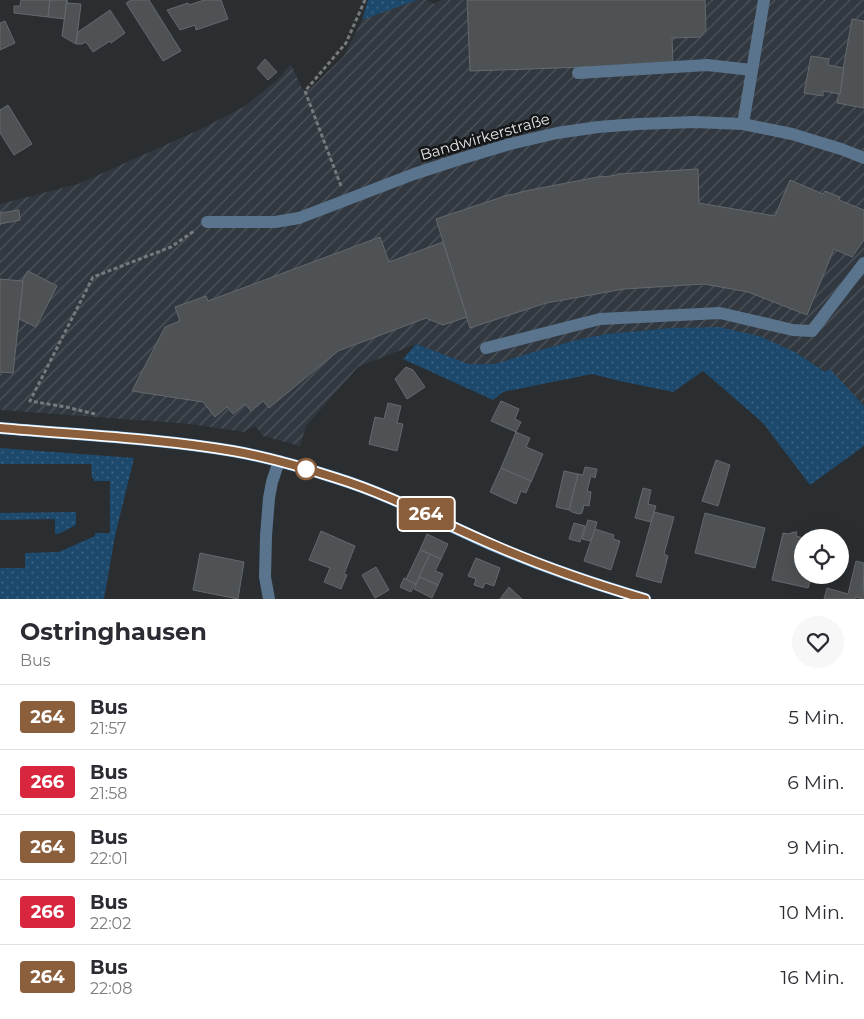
<!DOCTYPE html>
<html lang="de">
<meta charset="utf-8">
<style>
:root{--surface:#fff;--page:#f7f7f7;--text:#2b2b33;--muted:#7c7c81;--line:#e1e1e2}
body{margin:0;font-family:Montserrat,sans-serif;background:var(--page);color:var(--text);height:100vh;display:flex;flex-direction:column;font-size:19px;white-space:nowrap}
*{box-sizing:border-box;margin:0}
p{font-size:16px;color:var(--muted)}
.icon{flex:none;width:28px;height:28px;fill:none;stroke:currentColor;stroke-width:2;stroke-linecap:round;stroke-linejoin:round}
.map{position:relative;height:599px;overflow:hidden}
.drawer{display:flex;flex-direction:column;background:var(--surface);flex:1}
.drawer>*{flex:none}
.badge{padding:0 10px;border-radius:4px;font-size:18px;line-height:32px}
.tools{position:absolute;left:794px;top:529px;display:grid;gap:10px}
.tools a{display:grid;place-items:center;width:55px;height:55px;border-radius:50%;background:var(--surface);box-shadow:0 5px 20px #0002;font-size:25px}
.map>.badge{position:absolute;translate:-50% -50%;box-shadow:0 0 0 2px #fff}
.round{display:grid;place-items:center;flex:none;width:52px;height:52px;border-radius:26px;background:var(--page)}
.summary{display:flex;align-items:center;justify-content:space-between;height:85px;padding:0 20px}
h1{font-size:24px;font-weight:700;line-height:38px}
ul{padding:0;list-style:none}
li{display:flex;align-items:center;gap:15px;height:65px;padding:0 20px;border-top:1px solid var(--line)}
li div{flex:1}
li b{display:block;font-size:19px}
li em{font-style:normal}
li .badge{min-width:55px;font-weight:700;text-align:center}
.map>svg:first-child{display:block}
</style>
<div class="map">
<svg width="864" height="599" viewBox="0 0 864 599">
<defs>
<pattern id="industrial-furrows" width="10" height="10" patternUnits="userSpaceOnUse" patternTransform="scale(1.25)"><rect width="10" height="10" fill="#313840"/><path d="M-1 1l2-2M0 10L10 0M9 11l2-2" fill="none" stroke="#4f555c"/></pattern>
<pattern id="green-dots" width="8" height="8" patternUnits="userSpaceOnUse" patternTransform="scale(1.25)"><rect width="8" height="8" fill="#1d496d"/><path d="M2 2h.1M6 6h.1" fill="none" stroke="#3e6382" stroke-width="1.8" stroke-linecap="round"/></pattern>
</defs>
<rect width="100%" height="100%" fill="#2a2e31"/>
<!-- industrial -->
<polygon fill="url(#industrial-furrows)" points="417,0 427,0 434,4 441,0 864,0 864,406 859,400 825,372 795,352 671,328 606,334 576,340 530,353 495,364 469,364 416,344 358,367 306,426 300,446 263,436 255,426 244,432 191,424 0,410 0,204 78,184 203,128 245,106 277,80 291,64 302,89 308,91 344,56 362,20"/>
<!-- green -->
<g fill="url(#green-dots)">
<polygon points="368,0 417,0 362,20"/>
<polygon points="719,327 759,336 795,352 825,372 830,369 864,406 864,446 810,485 763,423 703,371 673,392 620,381 592,374 503,392 493,400 403,359 416,344 469,364 495,364 530,353 576,340 606,334 671,328"/>
<polygon points="0,448 134,458 115,536 104,599 0,599 0,568 25,568 25,553 59,552 95,536 95,533 110,533 110,481 94,481 94,479 92,478 91,464 0,464"/>
<polygon points="76,512 76,525 58,534 55,534 55,520 54,519 0,520 0,513"/>
</g>
<!-- building -->
<g fill="#4e5255" stroke="#65696d">
<polygon points="21,0 50,0 48,17 14,13 14,6 20,6"/>
<polygon points="50,0 67,0 65,19 48,17"/>
<polygon points="67,0 67,3 81,4 76,44 62,36"/>
<polygon points="131,0 149,0 181,51 163,61 126,3"/>
<polygon points="204,0 221,0 228,19 196,30 195,25 180,30 167,10 188,3 189,5"/>
<polygon points="467,0 705,0 706,30 700,37 672,38 673,64 470,71"/>
<polygon points="110,10 125,33 111,43 110,41 93,52 86,42 82,44 76,44 78,32"/>
<polygon points="852,19 864,21 864,108 837,103"/>
<polygon points="5,21 15,43 0,50 0,23"/>
<polygon points="811,56 829,59 828,65 844,68 840,94 823,91 823,96 804,93"/>
<polygon points="265,59 277,72 268,80 257,68"/>
<polygon points="8,105 32,144 14,155 0,133 0,110"/>
<polygon points="698,169 699,203 775,216 790,180 823,194 825,191 840,197 839,200 864,210 864,240 852,257 834,249 807,315 748,292 704,284 624,289 546,303 470,328 436,219 511,194 511,195 525,191 603,176 603,177 617,175 617,174"/>
<polygon points="19,210 20,220 0,224 0,213"/>
<polygon points="380,237 389,262 443,242 467,317 443,325 426,318 338,351 269,408 263,401 251,411 245,404 233,414 227,407 215,417 203,402 132,391 165,327 180,321 175,307 206,296 208,301"/>
<polygon points="28,271 57,286 36,327 19,319 23,281 22,281"/>
<polygon points="0,279 23,281 13,373 0,372"/>
<polygon points="406,367 413,370 425,387 407,399 395,379"/>
<polygon points="501,401 519,409 515,419 521,422 516,432 491,421"/>
<polygon points="388,403 401,406 397,423 403,424 397,451 369,444 375,417 384,419"/>
<polygon points="516,432 530,438 526,447 543,454 531,482 501,468"/>
<polygon points="716,460 730,465 718,506 702,501"/>
<polygon points="585,467 597,469 595,478 591,476 587,491 591,492 589,506 584,505 582,513 579,514 572,512 569,510 578,474 583,475"/>
<polygon points="501,468 531,481 526,493 521,491 516,504 490,492"/>
<polygon points="564,471 578,474 569,510 556,507"/>
<polygon points="643,488 651,490 648,504 656,506 651,522 635,518"/>
<polygon points="654,512 674,517 664,554 668,556 661,583 636,576"/>
<polygon points="705,513 765,528 755,568 695,553"/>
<polygon points="588,520 597,522 593,537 592,537 590,541 582,539"/>
<polygon points="574,523 585,526 580,542 569,539"/>
<polygon points="595,529 614,535 613,539 620,541 611,570 584,561"/>
<polygon points="321,531 355,546 344,574 347,575 341,589 324,582 330,568 309,560"/>
<polygon points="794,532 797,532 796,536 803,538 802,575 812,575 808,588 772,580 783,533 788,534"/>
<polygon points="427,534 448,544 441,559 420,550"/>
<polygon points="420,550 430,554 415,585 406,579"/>
<polygon points="200,553 244,562 238,599 193,590"/>
<polygon points="430,554 441,559 435,571 443,574 438,585 419,577"/>
<polygon points="476,558 500,568 494,586 485,583 483,588 474,585 476,579 468,576"/>
<polygon points="856,561 864,563 863,599 855,597 855,599 824,599 827,588 848,594"/>
<polygon points="376,567 389,590 375,598 362,575"/>
<polygon points="420,577 438,585 432,598 414,589"/>
<polygon points="404,578 415,584 411,592 400,587"/>
<polygon points="509,587 522,599 500,599"/>
</g>
<g fill="none" stroke-linecap="round" stroke-linejoin="round">
<!-- path -->
<g stroke="#767a7c" stroke-width="3" stroke-dasharray="4 2.5" stroke-linecap="butt">
<polyline points="341,186 305,91 346,43 365,0"/>
<polyline points="95,414 66,407 30,401 93,277 171,247 194,231"/>
</g>
<!-- minor -->
<g stroke="#5a748d" stroke-width="12">
<polyline points="578,73 707,65 752,70"/>
<polyline points="743,124 764,0"/>
<polyline points="207,222 275,222 299,218 414,174 463,158 510,144 557,133 598,127 638,124 695,122 743,124 792,134 841,149 864,158"/>
<polyline points="486,348 600,319 720,313 793,330 812,331 864,263"/>
<polyline points="269,599 265,577 266,536 269,498 272,482 279,461"/>
</g>
<!-- major -->
<path stroke="#83bbed" stroke-width="12" d="M 0,428 C 78,435 156,438 233,451 C 268,457 302,467 336,478 C 391,495 442,523 495,546 C 544,567 594,584 645,599"/>
</g>
<g fill="none" stroke-linecap="round" stroke-linejoin="round">
<defs>
<path id="line" d="M 0,428 C 78,435 156,438 233,451 C 268,457 302,467 336,478 C 391,495 442,523 496,546 C 544,567 594,584 645,599"/>
</defs>
<!-- line casing -->
<use href="#line" stroke="#fff" stroke-width="11"/>
<!-- line -->
<use href="#line" stroke="#8b5e3c" stroke-width="8"/>
</g>
<!-- markers -->
<circle fill="#fff" stroke="#8b5e3c" stroke-width="2.5" cx="306" cy="469" r="10"/>
<g text-anchor="middle" stroke-width="5" stroke-linejoin="round" paint-order="stroke">
<!-- street labels -->
<g font-size="15" fill="#e2e4e6" stroke="#141617">
<text transform="translate(485 137) rotate(-16)" y="5">Bandwirkerstraße</text>
</g>
</g>
</svg>
<div class="tools">
<a><svg class="icon" aria-label="locate" viewBox="0 0 24 24"><circle cx="12" cy="12" r="6"/><path d="M12 2v4M12 18v4M2 12h4M18 12h4"/></svg></a>
</div>
<b class="badge" style="left:426px;top:514px;background:#8b5e3c;color:#fff">264</b>
</div>
<section class="drawer">
<div class="summary"><div><h1>Ostringhausen</h1><p>Bus</p></div><a class="round"><svg class="icon" aria-label="heart" viewBox="0 0 24 24"><path d="M12 20l-8-8c-3-5 5-10 8-4 3-6 11-1 8 4z"/></svg></a></div>
<ul>
<li><span class="badge" style="background:#8b5e3c;color:#fff">264</span><div><b>Bus</b><p>21:57</p></div><em>5 Min.</em></li>
<li><span class="badge" style="background:#d7263d;color:#fff">266</span><div><b>Bus</b><p>21:58</p></div><em>6 Min.</em></li>
<li><span class="badge" style="background:#8b5e3c;color:#fff">264</span><div><b>Bus</b><p>22:01</p></div><em>9 Min.</em></li>
<li><span class="badge" style="background:#d7263d;color:#fff">266</span><div><b>Bus</b><p>22:02</p></div><em>10 Min.</em></li>
<li><span class="badge" style="background:#8b5e3c;color:#fff">264</span><div><b>Bus</b><p>22:08</p></div><em>16 Min.</em></li>
</ul>
</section>
